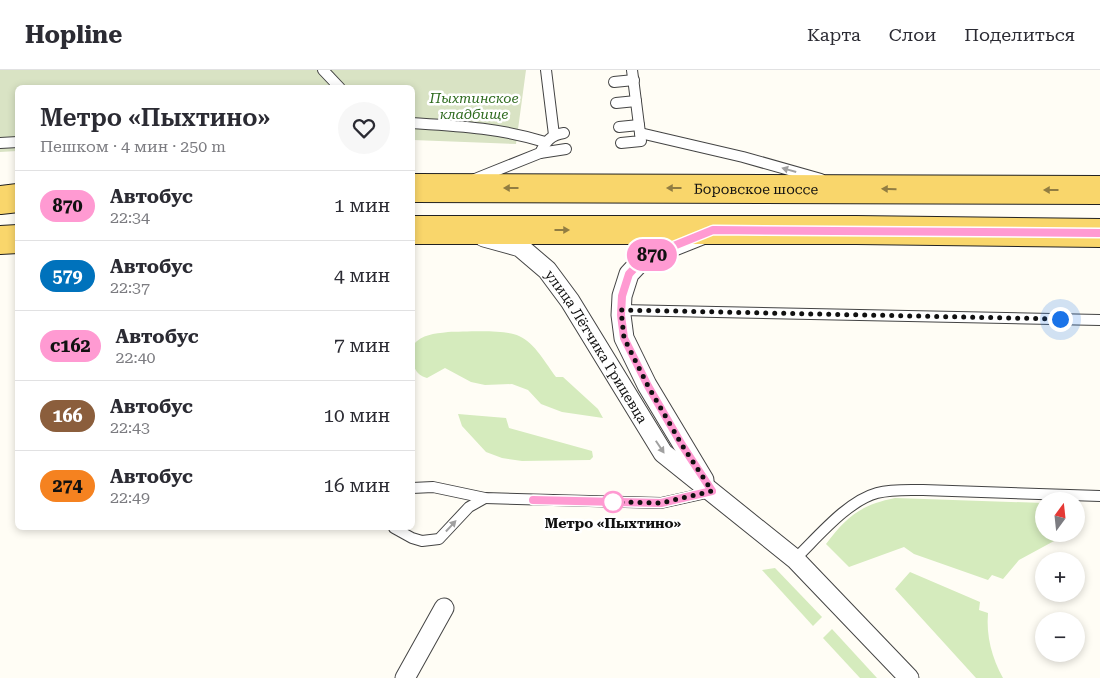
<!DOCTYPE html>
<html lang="ru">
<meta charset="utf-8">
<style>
:root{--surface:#fff;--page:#f7f7f7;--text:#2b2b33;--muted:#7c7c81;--line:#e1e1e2}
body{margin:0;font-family:"Roboto Serif",serif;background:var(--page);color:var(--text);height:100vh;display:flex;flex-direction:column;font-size:19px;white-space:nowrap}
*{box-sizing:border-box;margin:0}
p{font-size:16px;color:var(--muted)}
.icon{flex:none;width:28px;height:28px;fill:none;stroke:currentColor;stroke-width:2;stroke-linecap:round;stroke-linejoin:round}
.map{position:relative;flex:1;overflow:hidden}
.drawer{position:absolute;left:15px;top:15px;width:400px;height:445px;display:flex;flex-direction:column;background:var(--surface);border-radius:8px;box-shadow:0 2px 8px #0003}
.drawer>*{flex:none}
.badge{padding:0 10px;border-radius:16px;font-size:18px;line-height:32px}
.needle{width:32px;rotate:15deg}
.buttons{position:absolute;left:1035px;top:422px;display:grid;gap:10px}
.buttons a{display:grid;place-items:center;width:50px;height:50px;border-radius:50%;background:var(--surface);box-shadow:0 2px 8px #0003;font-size:25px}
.you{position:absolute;width:25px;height:25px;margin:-12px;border:4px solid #fff;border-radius:50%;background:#1a73e8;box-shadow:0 0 0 8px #1a73e833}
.map>.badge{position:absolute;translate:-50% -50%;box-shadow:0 0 0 2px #fff}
.round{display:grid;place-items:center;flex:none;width:52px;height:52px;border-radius:26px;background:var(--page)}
.overview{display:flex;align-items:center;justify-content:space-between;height:85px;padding:0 25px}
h1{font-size:24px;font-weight:600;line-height:38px}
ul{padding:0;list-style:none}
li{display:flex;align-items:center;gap:15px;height:70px;padding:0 25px;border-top:1px solid var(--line)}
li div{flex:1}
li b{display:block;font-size:19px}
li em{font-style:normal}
li .badge{min-width:55px;font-weight:700;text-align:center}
header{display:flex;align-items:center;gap:30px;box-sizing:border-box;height:70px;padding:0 25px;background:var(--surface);border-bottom:1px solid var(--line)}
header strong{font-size:24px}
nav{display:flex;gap:28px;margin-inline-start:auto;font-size:18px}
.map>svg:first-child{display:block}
</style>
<header>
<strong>Hopline</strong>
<nav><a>Карта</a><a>Слои</a><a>Поделиться</a></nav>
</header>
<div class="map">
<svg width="1100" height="608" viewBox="0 0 1100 608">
<rect width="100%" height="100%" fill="#fffdf5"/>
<!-- green -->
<g fill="#d5ebbd">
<path d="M 448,262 C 465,262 505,259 519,266 C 535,273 546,294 556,307 L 563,307 L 598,339 L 603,348 L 562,342 L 541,334 L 528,320 L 512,314 L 485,315 L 471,312 L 445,298 L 427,308 C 411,304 412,288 413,275 C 423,264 433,264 448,262 Z"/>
<polygon points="458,344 506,348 509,358 592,381 593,387 590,390 522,391 502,388 486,382 462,356"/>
<path d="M 895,428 L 1044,433 L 1044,464 L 1074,464 L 1054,471 L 1019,490 L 1003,509 L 992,505 L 988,510 L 914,484 L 904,477 L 849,497 L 826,474 C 847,446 861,435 895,428 Z"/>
<polygon points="775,498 822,547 813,556 762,500"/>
<path d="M 910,502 L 980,532 L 979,540 L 988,543 C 986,566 992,588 1003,608 L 976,608 L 895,519 Z"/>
<polygon points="832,559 877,608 860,608 823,568"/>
</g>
<!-- cemetery -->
<polygon fill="#d9e3c4" points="0,0 526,0 516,74 413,70 412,18 18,18 17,81 0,82"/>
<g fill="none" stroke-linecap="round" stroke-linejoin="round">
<defs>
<g id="service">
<polyline points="323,0 340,18"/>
<polyline points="546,0 554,65"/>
<polyline points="614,12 634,10"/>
<polyline points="616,33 636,31"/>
<path d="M 412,53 C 459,56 500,58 545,72"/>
<polyline points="619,57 639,55"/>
<polyline points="640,63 743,87 821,109"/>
<polyline points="0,73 18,72"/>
<polyline points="621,73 641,71 632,0"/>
<polyline points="540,83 566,79"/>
<path d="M 475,109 L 540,83 C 546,71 551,65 564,63"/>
<polyline points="621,240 1100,250"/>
<polyline points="412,418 433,417 485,428 661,433 711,422"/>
<polyline points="394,458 412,468 422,471 439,469 469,437 485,428"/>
<path d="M 795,489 C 817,468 847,431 877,423 C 892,419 908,420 923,420 L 1100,426"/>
</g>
<g id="minor">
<polyline points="702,165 644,188 629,204 622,226 621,245 624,268 647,315 704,410"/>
<path id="s1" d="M 484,167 L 520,177 L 547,200 L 570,231 L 663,383 L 795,489 L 909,608"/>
<polyline points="405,608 444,538"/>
</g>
<g id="primary">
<path id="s2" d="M 412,118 L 1100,120"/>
<polyline points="0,130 18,128"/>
<polyline points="412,160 856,160 1100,163"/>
<polyline points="0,170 18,169"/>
</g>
</defs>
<!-- service casing -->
<use href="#service" stroke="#444" stroke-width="12"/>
<!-- minor casing -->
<use href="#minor" stroke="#444" stroke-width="21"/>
<!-- primary casing -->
<use href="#primary" stroke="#222" stroke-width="30"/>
<!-- service -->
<use href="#service" stroke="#fff" stroke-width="10"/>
<!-- minor -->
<use href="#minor" stroke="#fff" stroke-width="19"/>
<!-- primary -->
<use href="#primary" stroke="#f9d66b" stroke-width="28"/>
</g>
<!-- one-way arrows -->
<defs><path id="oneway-solid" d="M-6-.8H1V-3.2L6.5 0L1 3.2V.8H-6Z" transform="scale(1.25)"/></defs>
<g fill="#a0a0a0">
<use href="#oneway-solid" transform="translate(789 100) rotate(-164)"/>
<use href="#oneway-solid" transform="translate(660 377) rotate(56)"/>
<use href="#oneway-solid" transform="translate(451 456) rotate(-47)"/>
</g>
<g fill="#917d42">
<use href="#oneway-solid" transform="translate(511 118) rotate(-180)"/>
<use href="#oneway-solid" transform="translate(674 118) rotate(-180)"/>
<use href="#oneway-solid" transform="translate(889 119) rotate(-179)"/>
<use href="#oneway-solid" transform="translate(1051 120) rotate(180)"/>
<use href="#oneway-solid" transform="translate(562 160)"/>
</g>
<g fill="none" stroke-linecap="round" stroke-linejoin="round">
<defs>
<polyline id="line" points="533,430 661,433 712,421 682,375 648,316 624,268 621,245 622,226 629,204 644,188 713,160 1100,163"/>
</defs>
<!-- line casing -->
<use href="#line" stroke="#fff" stroke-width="11"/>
<!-- line -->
<use href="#line" stroke="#ff9ad2" stroke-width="8"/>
<!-- walk -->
<polyline stroke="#111" stroke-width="5" stroke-dasharray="0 9" points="613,432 661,433 712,421 682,375 648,316 624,268 621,240 1060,249"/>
</g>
<!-- markers -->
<circle fill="#fff" stroke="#ff9ad2" stroke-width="2.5" cx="613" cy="432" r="10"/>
<g text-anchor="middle" stroke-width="5" stroke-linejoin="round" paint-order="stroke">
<!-- park labels -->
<g font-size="14" font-style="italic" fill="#2f6b1f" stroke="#fff">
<text x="474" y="33">Пыхтинское<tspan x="474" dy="16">кладбище</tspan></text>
</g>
<!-- street labels -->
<g font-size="14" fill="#111" stroke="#fff">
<text dy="5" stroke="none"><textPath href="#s2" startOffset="344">Боровское шоссе</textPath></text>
<text dy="5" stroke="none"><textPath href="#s1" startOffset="164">улица Лётчика Грицевца</textPath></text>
</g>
<!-- stop labels -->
<g font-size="14" font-weight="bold" fill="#111" stroke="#fff">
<text x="613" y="458">Метро «Пыхтино»</text>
</g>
</g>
</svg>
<div class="buttons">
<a><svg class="needle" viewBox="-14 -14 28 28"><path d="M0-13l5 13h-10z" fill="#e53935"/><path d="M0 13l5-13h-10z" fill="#7c7c81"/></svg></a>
<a>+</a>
<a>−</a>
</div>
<div class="you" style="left:1060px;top:249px"></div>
<b class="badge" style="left:652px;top:185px;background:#ff9ad2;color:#111">870</b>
<section class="drawer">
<div class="overview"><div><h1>Метро «Пыхтино»</h1><p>Пешком · 4 мин · 250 m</p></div><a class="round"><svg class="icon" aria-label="heart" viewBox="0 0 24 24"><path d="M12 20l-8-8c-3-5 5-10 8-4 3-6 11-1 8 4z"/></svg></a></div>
<ul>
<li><span class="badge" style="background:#ff9ad2;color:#111">870</span><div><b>Автобус</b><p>22:34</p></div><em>1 мин</em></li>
<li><span class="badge" style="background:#0072bc;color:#fff">579</span><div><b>Автобус</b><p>22:37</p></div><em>4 мин</em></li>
<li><span class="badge" style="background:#ff9ad2;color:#111">с162</span><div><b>Автобус</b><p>22:40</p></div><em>7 мин</em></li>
<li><span class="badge" style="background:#8b5e3c;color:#fff">166</span><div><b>Автобус</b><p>22:43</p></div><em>10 мин</em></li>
<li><span class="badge" style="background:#f58220;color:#111">274</span><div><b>Автобус</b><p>22:49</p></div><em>16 мин</em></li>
</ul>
</section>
</div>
